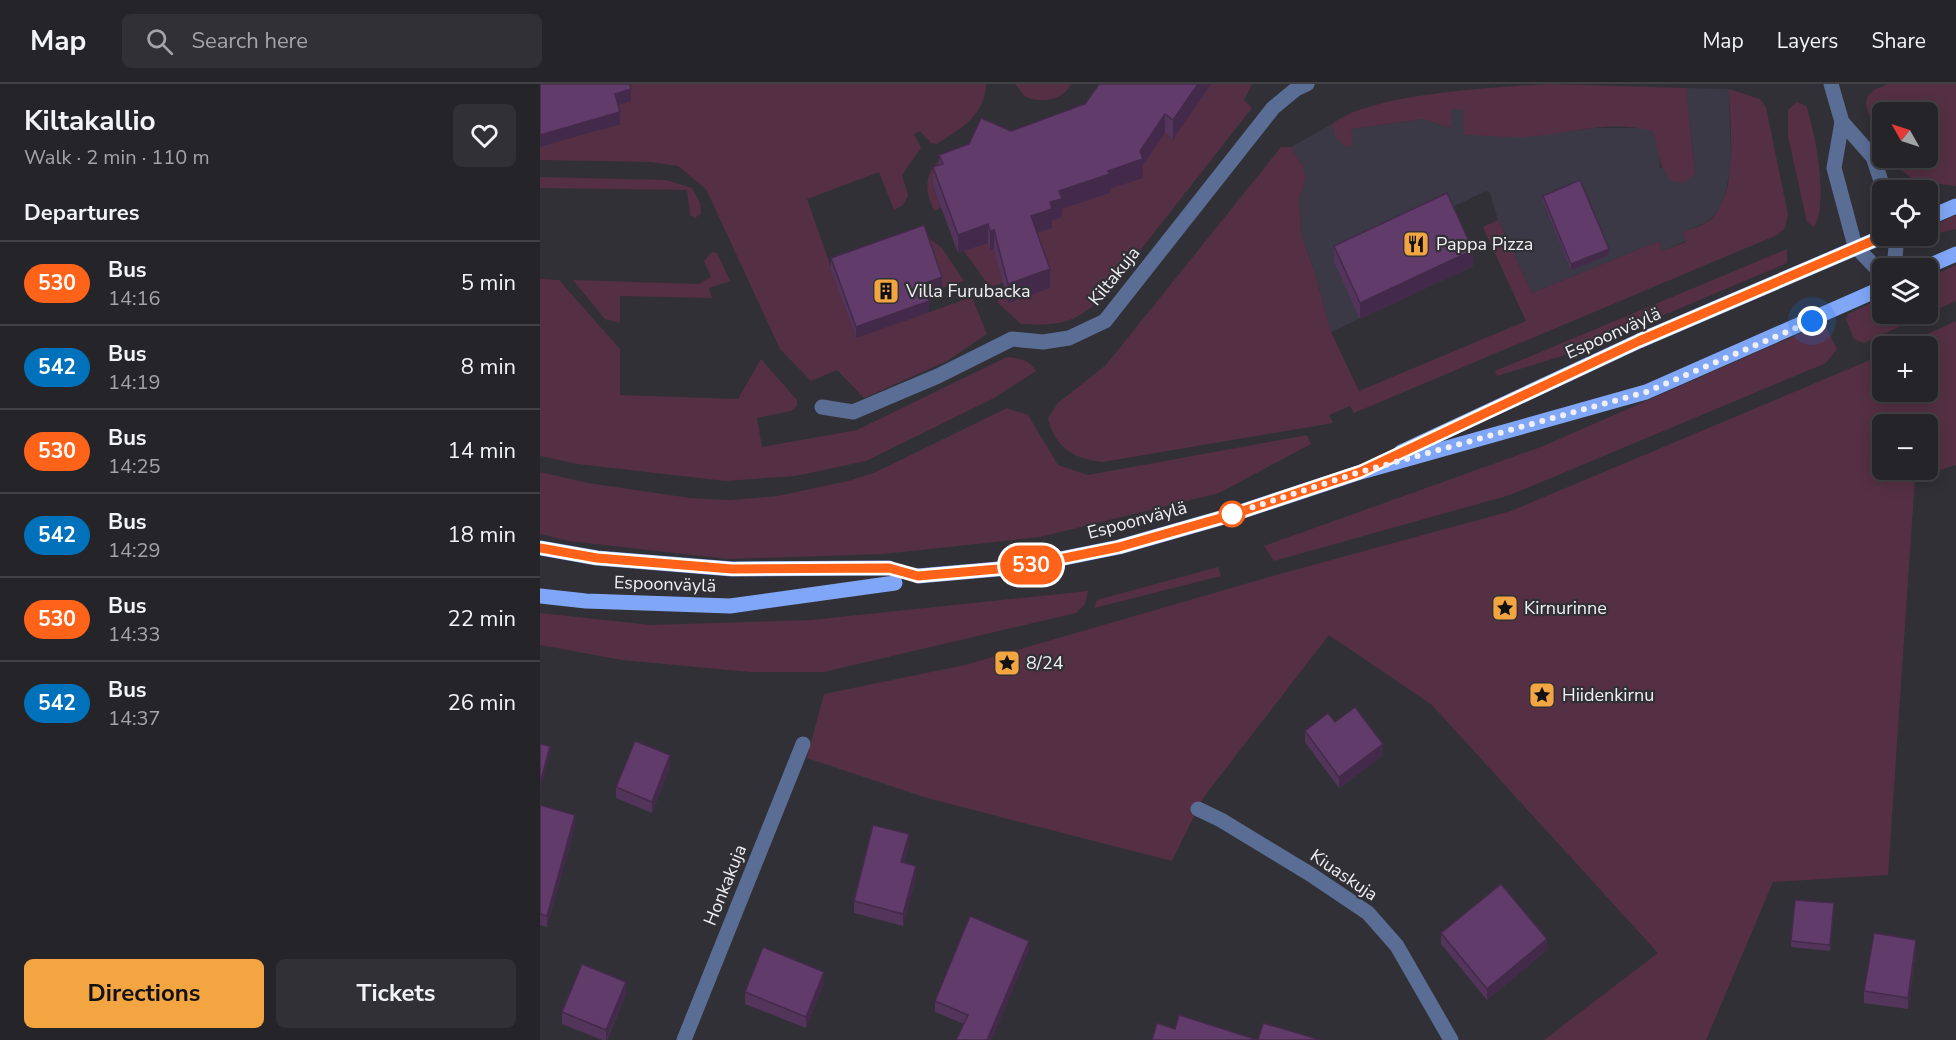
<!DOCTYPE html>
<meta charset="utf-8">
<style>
:root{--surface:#252428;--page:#313034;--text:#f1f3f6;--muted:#a3a4a8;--line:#424145;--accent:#f2a541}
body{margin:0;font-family:"Nunito Sans",sans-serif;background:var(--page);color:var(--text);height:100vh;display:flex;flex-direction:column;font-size:22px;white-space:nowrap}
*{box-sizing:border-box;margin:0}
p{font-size:20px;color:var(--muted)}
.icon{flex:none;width:33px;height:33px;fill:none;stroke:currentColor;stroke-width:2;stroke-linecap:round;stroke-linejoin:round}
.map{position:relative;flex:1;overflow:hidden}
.side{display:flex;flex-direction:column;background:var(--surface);width:540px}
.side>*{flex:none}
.badge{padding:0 12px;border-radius:20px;font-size:21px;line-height:39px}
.needle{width:39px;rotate:309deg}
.fabs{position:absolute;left:1332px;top:18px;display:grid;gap:12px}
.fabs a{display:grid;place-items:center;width:66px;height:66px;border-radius:9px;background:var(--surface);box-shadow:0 3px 15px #0003,0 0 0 2px var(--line);font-size:30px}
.you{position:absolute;width:30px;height:30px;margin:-15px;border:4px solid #fff;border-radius:50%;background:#1a73e8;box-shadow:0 0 0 9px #1a73e833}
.map>.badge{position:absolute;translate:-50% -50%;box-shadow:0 0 0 3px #fff}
h2{padding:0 24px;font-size:22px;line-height:54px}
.round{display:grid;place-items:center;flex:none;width:63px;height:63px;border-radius:9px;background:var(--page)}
.summary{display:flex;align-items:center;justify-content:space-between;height:102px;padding:0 24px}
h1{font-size:28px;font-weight:700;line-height:45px}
.button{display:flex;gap:12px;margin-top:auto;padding:12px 24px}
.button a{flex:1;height:69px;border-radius:9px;background:var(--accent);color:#111;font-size:24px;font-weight:700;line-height:69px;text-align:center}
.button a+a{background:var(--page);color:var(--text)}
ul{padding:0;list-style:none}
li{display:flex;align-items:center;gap:18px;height:84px;padding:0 24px;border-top:2px solid var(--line)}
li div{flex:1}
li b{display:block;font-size:22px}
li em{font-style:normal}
li .badge{min-width:66px;font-weight:700;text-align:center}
header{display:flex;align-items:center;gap:36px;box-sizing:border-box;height:84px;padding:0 30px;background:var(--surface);border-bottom:2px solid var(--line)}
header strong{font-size:28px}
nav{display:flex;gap:33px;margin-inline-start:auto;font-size:21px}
.search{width:420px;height:54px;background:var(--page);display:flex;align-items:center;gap:15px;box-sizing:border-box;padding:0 21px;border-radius:9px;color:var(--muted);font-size:22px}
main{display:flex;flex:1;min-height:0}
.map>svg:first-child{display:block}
</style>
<header>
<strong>Map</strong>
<div class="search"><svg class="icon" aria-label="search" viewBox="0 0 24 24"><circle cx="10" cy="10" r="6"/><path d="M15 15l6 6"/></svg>Search here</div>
<nav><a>Map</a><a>Layers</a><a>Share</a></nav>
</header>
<main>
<section class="side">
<div class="summary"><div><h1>Kiltakallio</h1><p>Walk · 2 min · 110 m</p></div><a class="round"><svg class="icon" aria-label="heart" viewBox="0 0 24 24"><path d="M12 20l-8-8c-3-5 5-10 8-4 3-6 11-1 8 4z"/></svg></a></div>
<h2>Departures</h2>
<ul>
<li><span class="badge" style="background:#ff6319;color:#fff">530</span><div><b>Bus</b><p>14:16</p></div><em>5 min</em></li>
<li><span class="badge" style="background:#0072bc;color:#fff">542</span><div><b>Bus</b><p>14:19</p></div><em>8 min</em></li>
<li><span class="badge" style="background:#ff6319;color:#fff">530</span><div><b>Bus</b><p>14:25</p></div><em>14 min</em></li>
<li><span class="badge" style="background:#0072bc;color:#fff">542</span><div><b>Bus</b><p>14:29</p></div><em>18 min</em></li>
<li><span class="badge" style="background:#ff6319;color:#fff">530</span><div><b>Bus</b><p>14:33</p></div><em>22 min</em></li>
<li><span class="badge" style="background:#0072bc;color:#fff">542</span><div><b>Bus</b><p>14:37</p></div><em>26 min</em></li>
</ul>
<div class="button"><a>Directions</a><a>Tickets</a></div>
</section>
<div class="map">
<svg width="1416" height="956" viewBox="0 0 1416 956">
<rect width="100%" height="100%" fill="#313036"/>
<!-- built -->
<polygon fill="#3b3945" points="1146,4 1189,5 1191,83 1184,115 1177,128 1167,138 1143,148 1146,157 1122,167 1119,157 992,209 958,136 950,109 946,107 908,125 933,182 791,248 774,186 762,153 759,115 766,95 763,82 751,63 792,40 795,52 811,45 883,35 911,44 911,25 924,25 924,50 984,53 1054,44 1102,44 1112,47 1119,64 1120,84 1155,90"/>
<!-- green -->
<g fill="#553044" fill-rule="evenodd">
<path d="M 87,0 L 446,0 C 445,32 421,44 397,60 L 391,59 L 380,47 L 374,50 L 381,64 L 362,91 L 368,111 L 363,121 L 354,126 L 339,88 L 267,115 L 316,254 L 432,213 L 447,250 L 407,277 L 324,314 L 297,286 L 271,297 L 240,265 L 166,105 L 138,82 L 111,78 L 0,76 L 0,51 L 56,34 L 60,46 L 80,40 L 75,22 Z"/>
<path d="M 475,0 L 531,0 C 523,17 500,20 484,12 Z"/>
<path d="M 671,0 L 712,0 L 704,16 L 712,24 L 565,211 C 536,239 521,242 481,240 L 458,219 L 458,216 L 465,211 L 468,218 L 502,185 L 454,202 L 448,200 L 411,150 L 439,162 L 510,137 L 519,126 L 566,98 L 600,85 L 625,49 L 633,55 Z"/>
<path d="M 1008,0 L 1146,4 L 1155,90 L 1143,99 L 1130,96 C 1117,80 1120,65 1112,47 C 1071,35 1027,50 986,53 C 966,54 944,51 924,51 L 923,25 L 911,25 L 911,44 L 883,35 L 811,45 L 813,61 L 807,64 L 795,52 L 792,40 C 834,8 954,4 1008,0 Z"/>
<polygon points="1348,0 1416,0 1416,102 1375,97 1347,74 1388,74 1388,28 1342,28 1342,66 1326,22 1327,13 1334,6"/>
<path d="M 1189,5 L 1220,15 L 1226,23 L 1248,131 L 1245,144 L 1237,151 L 814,329 L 810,322 L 789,331 L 793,339 L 563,378 C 534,375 515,364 508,334 L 518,319 L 566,281 L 741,63 L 751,63 L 763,82 L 766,95 L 759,115 L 762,153 L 774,186 L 791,248 L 819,307 L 986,237 L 943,143 L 958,136 L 992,209 L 1119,157 L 1122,167 L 1146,158 L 1143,148 C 1151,145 1162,142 1169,137 C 1200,111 1190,42 1189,5 Z"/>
<path d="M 1257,18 L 1266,22 C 1275,47 1289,120 1274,143 L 1267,138 L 1248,52 L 1248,26 Z"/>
<path d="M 413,69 L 393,103 L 401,123 L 395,127 C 381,104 386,79 413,69 Z"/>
<polygon points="0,93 126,96 152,104 160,119 161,129 155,134 150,131 147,106 0,104"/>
<polygon points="1416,131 1416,145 1395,150 1389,147 1396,140"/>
<polygon points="388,154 402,164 424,197 402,204"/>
<polygon points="1247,165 1247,179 1041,266 957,292 955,287"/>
<polygon points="172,168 177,169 190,197 169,204 172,214 80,212 80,239 65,235 33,196 159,200 171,193 164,177"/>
<polygon points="1416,181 1416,217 1324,259 1314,255 1306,236 1308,230 1342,214 1342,230 1388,230 1388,194"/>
<path d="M 0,195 L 19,196 L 80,265 L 80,311 L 198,315 L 221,275 L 257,316 L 257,322 L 251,327 L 217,334 L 222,363 L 317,346 L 467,273 C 480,274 489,276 496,287 L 454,314 L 326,377 L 255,392 L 185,397 L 38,380 L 0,372 Z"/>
<path d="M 1416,237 L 1416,381 L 1375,394 L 1348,791 L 1233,798 L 1166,956 L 1004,956 L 1118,869 L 892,621 L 789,551 L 663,714 L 632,777 L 387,714 L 267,674 L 284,610 L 425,581 L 736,491 L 971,427 L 1342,271 L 1342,308 L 1388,308 L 1388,262 L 1361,262 ZM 1342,340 L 1388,340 L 1388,386 L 1342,386 Z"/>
<polygon points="1284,239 1297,265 1286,279 970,411 734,477 724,462 1001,363"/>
<polygon points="467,324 488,331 518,381 548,391 767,351 771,360 679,409 500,453 343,470 188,475 29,457 0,450 0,388 48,399 150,414 190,416 238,412 312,396 336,388"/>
<polygon points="678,483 681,492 554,524 557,516"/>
<polygon points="548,507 545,520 536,529 284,588 210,588 82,576 0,561 0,529 111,541 271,536"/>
</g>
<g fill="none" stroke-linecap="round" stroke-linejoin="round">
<!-- major-tunnel -->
<polyline stroke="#4e4d52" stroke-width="15" stroke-dasharray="15 8" stroke-linecap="butt" points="349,484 378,492"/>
<!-- minor -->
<g stroke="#5a6d94" stroke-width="15">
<polyline points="1291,0 1302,38 1333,73 1344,106"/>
<polyline points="1302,38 1294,84 1315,162 1342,190"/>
<polyline points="1354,184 1357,152"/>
<polyline points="282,323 313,328 398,292 472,255 503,258 529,254 565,237 733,24 756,5 767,0"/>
<polyline points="658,725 681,736 770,790 828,829 857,862 911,956"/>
<polyline points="144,956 263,660"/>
</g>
<!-- major -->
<g stroke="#80a6f7" stroke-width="15">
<polyline points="1388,134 1416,122"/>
<polyline points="1384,184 1416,170"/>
<polyline points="861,368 1099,257 1344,152"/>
<polyline points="0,464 57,474 192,485 349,484"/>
<polyline points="378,492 480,483 579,463 691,431 821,388 1106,308 1342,204"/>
<polyline points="0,512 46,517 190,522 355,499"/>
</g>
</g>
<!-- wall -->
<g fill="#53345b">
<polygon points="671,0 633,55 625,49 603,81 603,94 570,105 570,109 522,125 522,133 512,137 512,144 497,149 510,204 468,219 454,165 450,166 448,159 418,169 393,102 393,83 399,82 399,71 471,47 545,20"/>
<polygon points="1003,112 1069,171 1031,186 1003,117"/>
<polygon points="794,162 933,182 820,235 794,178"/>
<polygon points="291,174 402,204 387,210 389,228 316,254 291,185"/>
<polygon points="795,638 843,671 799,704 765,658 765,647"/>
<polygon points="130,683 112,729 76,714 76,703"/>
<polygon points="0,721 35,742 7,843 0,841"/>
<polygon points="369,761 364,779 376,793 363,842 314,829 314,817"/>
<polygon points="1294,825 1290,867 1251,863 1251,857"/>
<polygon points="901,849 1007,866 947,916 901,860"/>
<polygon points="489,867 424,940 395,928 395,917"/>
<polygon points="1376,867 1368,925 1324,919 1324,907"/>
<polygon points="284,899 266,944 205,920 205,908"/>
<polygon points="86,910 67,956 62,956 22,940 22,928"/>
</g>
<!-- shaded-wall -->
<g fill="#442a4a">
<polygon points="658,0 671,0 633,55 633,36"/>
<polygon points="91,5 91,17 75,22 75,10"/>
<polygon points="80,28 80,40 0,63 0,51"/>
<polygon points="625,30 625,49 603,81 603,94 570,105 570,109 522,125 522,133 512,137 512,144 491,151 491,132 510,118 519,107 568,87 600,67"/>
<polygon points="448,140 448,159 418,169 418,151"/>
<polygon points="454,146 454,165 450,166 450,147"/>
<polygon points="1069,165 1069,171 1031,186 1031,180"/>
<polygon points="933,166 933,182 820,235 820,219"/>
<polygon points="510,185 510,204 468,219 468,200"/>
<polygon points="402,193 402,204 383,211 383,200"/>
<polygon points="389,217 389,228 316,254 316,243"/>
<polygon points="843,660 843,671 799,704 799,693"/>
<polygon points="10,662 10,668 0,706 0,700"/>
<polygon points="130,671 130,683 112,729 112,718"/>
<polygon points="35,731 35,742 7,843 7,832"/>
<polygon points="369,750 369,761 361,790 361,778"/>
<polygon points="376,782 376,793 363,842 363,830"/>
<polygon points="1007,855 1007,866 947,916 947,905"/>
<polygon points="1376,856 1376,867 1368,925 1368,914"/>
<polygon points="489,857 489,867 452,956 447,956"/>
<polygon points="284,888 284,899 266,944 266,933"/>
<polygon points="86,898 86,910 66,956 66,946"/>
</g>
<!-- building -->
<g fill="#613c6a" stroke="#442a4a" stroke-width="1.5">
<polygon points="0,0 90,0 91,5 75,10 80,28 0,51"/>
<polygon points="559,0 658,0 633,36 625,30 600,67 603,75 568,87 570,90 519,107 522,115 510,118 512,125 491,132 510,185 468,200 454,146 450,147 448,140 418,151 393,83 403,80 399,71 429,60 441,34 471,47 545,20"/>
<polygon points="1040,96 1069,165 1031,180 1003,112"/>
<polygon points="907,109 933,166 820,219 794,162"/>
<polygon points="384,141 402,193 383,200 389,217 316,243 291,174"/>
<polygon points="815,623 843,660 799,693 765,647 788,629 795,638"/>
<polygon points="95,657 130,671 112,718 76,703"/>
<polygon points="0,660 10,662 0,700"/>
<polygon points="0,721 35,731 7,832 0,830"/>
<polygon points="333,741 369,750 361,778 376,782 363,830 314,817"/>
<polygon points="961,800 1007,855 947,905 901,849"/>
<polygon points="1255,816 1294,819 1290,861 1251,857"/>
<polygon points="430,832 489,857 447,956 416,956 428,931 395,917"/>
<polygon points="1334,849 1376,856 1368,914 1324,907"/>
<polygon points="223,863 284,888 266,933 205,908"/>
<polygon points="42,880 86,898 66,946 22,928"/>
<polygon points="639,931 718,956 723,939 781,956 612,956 617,939 635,945"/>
</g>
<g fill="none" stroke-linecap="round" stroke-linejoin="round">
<defs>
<polyline id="line" points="0,464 57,474 192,485 349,484 378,492 480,483 579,463 691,431 820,388 1099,257 1344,152"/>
</defs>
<!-- line casing -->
<use href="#line" stroke="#fff" stroke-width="14"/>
<!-- line -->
<use href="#line" stroke="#ff6319" stroke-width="9"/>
<!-- walk -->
<polyline stroke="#f0eff3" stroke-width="6" stroke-dasharray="0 10.8" points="692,430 820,388 1106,308 1272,237"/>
</g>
<!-- icons -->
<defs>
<symbol id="restaurant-square" viewBox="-11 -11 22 22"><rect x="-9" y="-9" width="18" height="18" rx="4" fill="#f2a541" stroke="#313036"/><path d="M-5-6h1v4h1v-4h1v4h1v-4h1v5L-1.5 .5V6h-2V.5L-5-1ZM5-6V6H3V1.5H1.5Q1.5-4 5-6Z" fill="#111"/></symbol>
<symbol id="building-square" viewBox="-11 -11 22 22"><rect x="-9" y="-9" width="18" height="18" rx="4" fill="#f2a541" stroke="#313036"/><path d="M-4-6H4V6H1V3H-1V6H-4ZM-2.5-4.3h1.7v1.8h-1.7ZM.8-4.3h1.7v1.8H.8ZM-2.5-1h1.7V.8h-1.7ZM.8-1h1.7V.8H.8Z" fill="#111"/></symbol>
<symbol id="sight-square" viewBox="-11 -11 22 22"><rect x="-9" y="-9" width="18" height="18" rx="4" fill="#f2a541" stroke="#313036"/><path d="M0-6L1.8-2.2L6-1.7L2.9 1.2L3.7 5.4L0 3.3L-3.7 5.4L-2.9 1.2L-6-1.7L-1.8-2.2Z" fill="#111"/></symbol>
</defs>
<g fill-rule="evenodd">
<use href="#restaurant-square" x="861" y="145" width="30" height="30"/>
<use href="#building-square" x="331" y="192" width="30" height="30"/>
<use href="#sight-square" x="950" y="509" width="30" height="30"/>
<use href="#sight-square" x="452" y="564" width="30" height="30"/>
<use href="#sight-square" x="987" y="596" width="30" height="30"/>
</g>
<!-- markers -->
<circle fill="#fff" stroke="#ff6319" stroke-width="3" cx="692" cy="430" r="12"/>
<g text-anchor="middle" stroke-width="4.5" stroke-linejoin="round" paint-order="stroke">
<!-- poi labels -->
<g font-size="18" fill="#f0eff3" stroke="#313036" text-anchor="start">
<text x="896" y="166">Pappa Pizza</text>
<text x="366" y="213">Villa Furubacka</text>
<text x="984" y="530">Kirnurinne</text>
<text x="486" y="585">8/24</text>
<text x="1022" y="617">Hiidenkirnu</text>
</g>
<!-- street labels -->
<g font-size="18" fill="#f0eff3" stroke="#313036">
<text transform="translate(574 192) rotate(-51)" y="6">Kiltakuja</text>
<text transform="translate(1073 249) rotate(-24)" y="6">Espoonväylä</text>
<text transform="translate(597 436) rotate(-15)" y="6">Espoonväylä</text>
<text transform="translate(125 500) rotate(2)" y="6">Espoonväylä</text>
<text transform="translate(804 791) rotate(34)" y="6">Kiuaskuja</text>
<text transform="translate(185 801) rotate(-68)" y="6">Honkakuja</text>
</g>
</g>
</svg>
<div class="fabs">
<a><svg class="needle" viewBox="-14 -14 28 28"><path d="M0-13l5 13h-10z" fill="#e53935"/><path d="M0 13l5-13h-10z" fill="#a3a4a8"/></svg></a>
<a><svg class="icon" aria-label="locate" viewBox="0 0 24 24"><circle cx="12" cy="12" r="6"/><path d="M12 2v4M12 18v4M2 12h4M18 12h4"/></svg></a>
<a><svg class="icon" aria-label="layers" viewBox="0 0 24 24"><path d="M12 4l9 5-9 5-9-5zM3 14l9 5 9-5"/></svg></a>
<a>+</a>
<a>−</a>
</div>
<div class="you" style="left:1272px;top:237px"></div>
<b class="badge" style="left:491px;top:481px;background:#ff6319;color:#fff">530</b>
</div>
</main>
